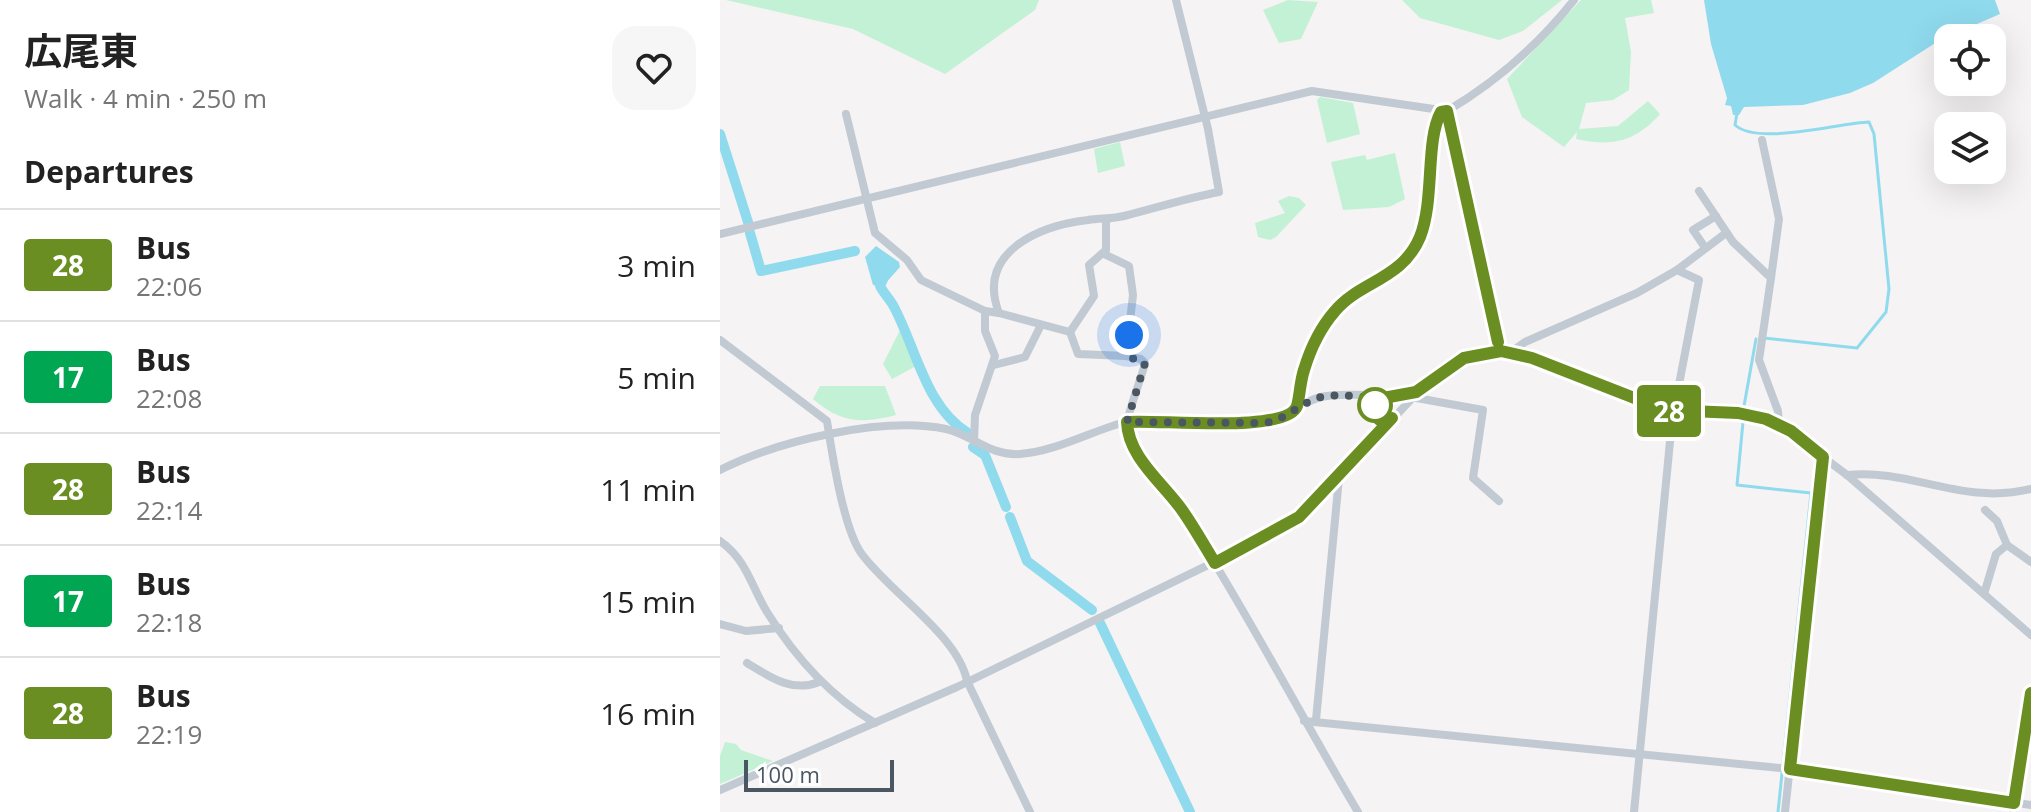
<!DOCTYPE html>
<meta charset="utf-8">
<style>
:root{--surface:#fff;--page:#f6f6f6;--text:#222;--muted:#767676;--line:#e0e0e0}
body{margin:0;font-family:"Open Sans","Noto Sans JP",sans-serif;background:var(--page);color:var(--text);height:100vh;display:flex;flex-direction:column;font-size:30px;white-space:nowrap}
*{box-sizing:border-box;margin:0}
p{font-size:26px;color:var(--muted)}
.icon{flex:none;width:44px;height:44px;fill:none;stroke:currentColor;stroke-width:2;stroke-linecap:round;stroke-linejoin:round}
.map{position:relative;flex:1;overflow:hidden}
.sheet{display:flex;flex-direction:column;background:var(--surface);width:720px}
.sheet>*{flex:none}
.badge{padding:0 16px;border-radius:6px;font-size:28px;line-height:52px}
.fabs{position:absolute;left:1214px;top:24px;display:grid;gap:16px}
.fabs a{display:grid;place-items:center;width:72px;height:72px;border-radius:16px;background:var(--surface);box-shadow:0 8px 32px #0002;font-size:40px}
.scale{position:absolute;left:24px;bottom:20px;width:150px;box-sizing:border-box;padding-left:8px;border:4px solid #4a5661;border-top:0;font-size:22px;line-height:28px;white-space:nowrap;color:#4a5661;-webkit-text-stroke:6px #fff;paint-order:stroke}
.you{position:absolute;width:40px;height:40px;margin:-20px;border:6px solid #fff;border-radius:50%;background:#1a73e8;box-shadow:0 0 0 12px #1a73e833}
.map>.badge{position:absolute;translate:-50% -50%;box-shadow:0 0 0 4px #fff}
h2{padding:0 24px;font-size:30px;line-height:72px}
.round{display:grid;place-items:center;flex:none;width:84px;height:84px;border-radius:24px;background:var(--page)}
.headline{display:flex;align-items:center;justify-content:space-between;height:136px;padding:0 24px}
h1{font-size:38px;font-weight:700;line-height:60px}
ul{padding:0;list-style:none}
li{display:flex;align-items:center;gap:24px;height:112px;padding:0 24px;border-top:2px solid var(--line)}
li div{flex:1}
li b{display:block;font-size:30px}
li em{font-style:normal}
li .badge{min-width:88px;font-weight:700;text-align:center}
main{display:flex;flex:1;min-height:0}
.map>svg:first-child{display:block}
</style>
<main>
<section class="sheet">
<div class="headline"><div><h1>広尾東</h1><p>Walk · 4 min · 250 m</p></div><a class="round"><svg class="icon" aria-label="heart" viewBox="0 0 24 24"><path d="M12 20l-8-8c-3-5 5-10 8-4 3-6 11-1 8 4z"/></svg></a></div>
<h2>Departures</h2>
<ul>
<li><span class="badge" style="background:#6b8e23;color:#fff">28</span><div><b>Bus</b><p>22:06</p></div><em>3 min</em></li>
<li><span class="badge" style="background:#00a651;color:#fff">17</span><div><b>Bus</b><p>22:08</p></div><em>5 min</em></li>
<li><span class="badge" style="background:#6b8e23;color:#fff">28</span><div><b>Bus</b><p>22:14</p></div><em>11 min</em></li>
<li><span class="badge" style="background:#00a651;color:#fff">17</span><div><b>Bus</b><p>22:18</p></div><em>15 min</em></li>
<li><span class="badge" style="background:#6b8e23;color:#fff">28</span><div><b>Bus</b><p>22:19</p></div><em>16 min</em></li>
</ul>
</section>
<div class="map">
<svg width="1311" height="812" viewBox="0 0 1311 812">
<rect width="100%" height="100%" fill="#f5f3f3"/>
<!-- green -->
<g fill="#c3f1d5">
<polygon points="6,0 319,0 315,10 225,74 133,29"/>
<polygon points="568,0 598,2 581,39 559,43 543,10"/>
<polygon points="682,0 842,0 803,31 779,40 700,18"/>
<path d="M 861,0 L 931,0 L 934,13 L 905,18 L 911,52 L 909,90 L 893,100 L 866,103 L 859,129 L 898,126 L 928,101 L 940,114 C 915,142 892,147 856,139 L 857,132 L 844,147 L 802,117 L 787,79 Z"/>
<polygon points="600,97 633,103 640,134 607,143 597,100"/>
<polygon points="400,142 405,166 378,173 374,149"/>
<polygon points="675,153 685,199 669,207 623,210 611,162 645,155 647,160"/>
<polygon points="569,196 579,198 586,205 556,237 550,240 538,237 535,223 565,213 558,201"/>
<polygon points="181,328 198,365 172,379 163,364"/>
<path d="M 100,386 L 165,386 L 176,415 C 141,424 121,423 93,399 Z"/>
<polygon points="5,742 16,744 21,750 53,761 0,784 0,756"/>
</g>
<!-- water -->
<g fill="#90daee">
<polygon points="984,0 1275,0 1280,14 1220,40 1153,83 1130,93 1083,105 1024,107 1019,115 1013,115 1011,106 1005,105 1007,98 991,44"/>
<polygon points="156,246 179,262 180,267 162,287 153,285 145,257"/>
</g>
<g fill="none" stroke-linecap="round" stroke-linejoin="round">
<!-- stream -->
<g stroke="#90daee" stroke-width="3">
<path d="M 1017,113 L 1015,125 C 1038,146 1118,123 1149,122 L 1154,134 L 1169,289 L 1166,312 L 1137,348 L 1044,338"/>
<polyline points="1024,406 1036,339"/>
<polyline points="1023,422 1017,485 1091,493 1058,812"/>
</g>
<!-- canal -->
<g stroke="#90daee" stroke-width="10">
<polyline points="0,134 28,222"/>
<polyline points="30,233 41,271 135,251"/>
<path d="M 165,275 L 160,286 C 164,294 170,299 174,307 C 196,348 206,408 248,433"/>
<polyline points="253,447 265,455 286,507"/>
<polyline points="290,517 307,561 372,610"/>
<polyline points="380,623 470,812"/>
</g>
<!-- minor -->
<g stroke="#c1cad2" stroke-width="8">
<polyline points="727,111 781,351"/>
<path d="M 126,114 L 155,233 L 187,260 L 201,280 L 265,311 L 279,313 C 256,253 317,226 368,220 C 380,218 392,219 404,216 C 436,208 467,198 499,192 L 488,129 L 456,0"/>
<polyline points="1042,140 1059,219 1051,278"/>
<polyline points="979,191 1013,242 1051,278 1039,360 1058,411 1059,424"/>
<path d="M 0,234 L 592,91 L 727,111 C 776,82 819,44 854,0"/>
<polyline points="984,246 973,230 996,216"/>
<path d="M 384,254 L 409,266 L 413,295 L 406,356 L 421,359 L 425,363 C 421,381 404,419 407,434 C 413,462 457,502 473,528 C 532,621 582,718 638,812"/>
<polyline points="279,313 350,332"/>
<polyline points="350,332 374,296 369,265 386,250 386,219"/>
<polyline points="350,332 358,354 406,356"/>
<path d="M 0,340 L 107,421 C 112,453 123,527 141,553 C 169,592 238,635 247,681 L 310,812"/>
<polyline points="791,352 805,342 917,293 957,270 1006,233"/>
<polyline points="274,365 305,357 321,325"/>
<polyline points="691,397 763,410 753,478 779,501"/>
<polyline points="663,398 656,402 654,414 662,422 671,418"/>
<path d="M 576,407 C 580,374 593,336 615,310 C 642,281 677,283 698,239 C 717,200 701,146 721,112"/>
<polyline points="254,442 255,415 275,356 265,331 265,311"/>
<path d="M 0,470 C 57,441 162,416 226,429 C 253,435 269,456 300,454 C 337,451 369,432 405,422 C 436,414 510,422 545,423 C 567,419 579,402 601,397 C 628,391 662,399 694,393"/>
<path d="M 1127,475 C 1191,468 1241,506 1311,489"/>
<polyline points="1265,510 1277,521 1287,545 1311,562"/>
<path d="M 0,541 C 27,560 31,586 47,612 C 75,657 110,696 155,723"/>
<polyline points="1264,594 1276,554 1287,545"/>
<polyline points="0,624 26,631 59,628"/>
<path d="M 27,663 C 50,677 72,693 99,682"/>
<polyline points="596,720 619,478"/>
<polyline points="584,721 1070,769 1311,805"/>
<polyline points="0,790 237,687 556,532 591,507 710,379 744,358 781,351 812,358 945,410 1018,413 1059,424 1127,475 1311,635"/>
<polyline points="914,812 952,421 979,280 957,270"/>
<polyline points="1065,812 1103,457"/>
<polyline points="1293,812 1311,693"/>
</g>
</g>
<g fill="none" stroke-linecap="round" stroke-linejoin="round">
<defs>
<path id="line" d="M 778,342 L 727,111 L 721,112 C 705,141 715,199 700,237 C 682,280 640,281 615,311 C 601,327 590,350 584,370 C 580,382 580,395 577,406 C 567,434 437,419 407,422 C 408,457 443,483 462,510 C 474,527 484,545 495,563 L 579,517 L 672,418 L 662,422 L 656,417 L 658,399 L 696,392 L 744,358 L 781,351 L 812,358 L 945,410 L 1018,413 L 1046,419 L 1071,431 L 1103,457 L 1070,769 L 1294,803 L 1311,693"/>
</defs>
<!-- line casing -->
<use href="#line" stroke="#fff" stroke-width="18"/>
<!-- line -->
<use href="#line" stroke="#6b8e23" stroke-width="12"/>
<!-- walk -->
<path stroke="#4a5661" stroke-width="8" stroke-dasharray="0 14.4" d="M 409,335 L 406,356 L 425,363 L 407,422 L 545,423 C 567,419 577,405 598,398 C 616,392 644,398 663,398 L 655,405"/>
</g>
<!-- markers -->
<circle fill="#fff" stroke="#6b8e23" stroke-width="4" cx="655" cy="405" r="16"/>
</svg>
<div class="fabs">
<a><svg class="icon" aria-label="locate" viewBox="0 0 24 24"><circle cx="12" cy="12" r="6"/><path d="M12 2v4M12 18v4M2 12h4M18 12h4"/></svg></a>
<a><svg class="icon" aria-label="layers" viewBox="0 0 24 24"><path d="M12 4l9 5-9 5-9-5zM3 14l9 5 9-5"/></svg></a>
</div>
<div class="scale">100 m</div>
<div class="you" style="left:409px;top:335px"></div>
<b class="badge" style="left:949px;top:411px;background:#6b8e23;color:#fff">28</b>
</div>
</main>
